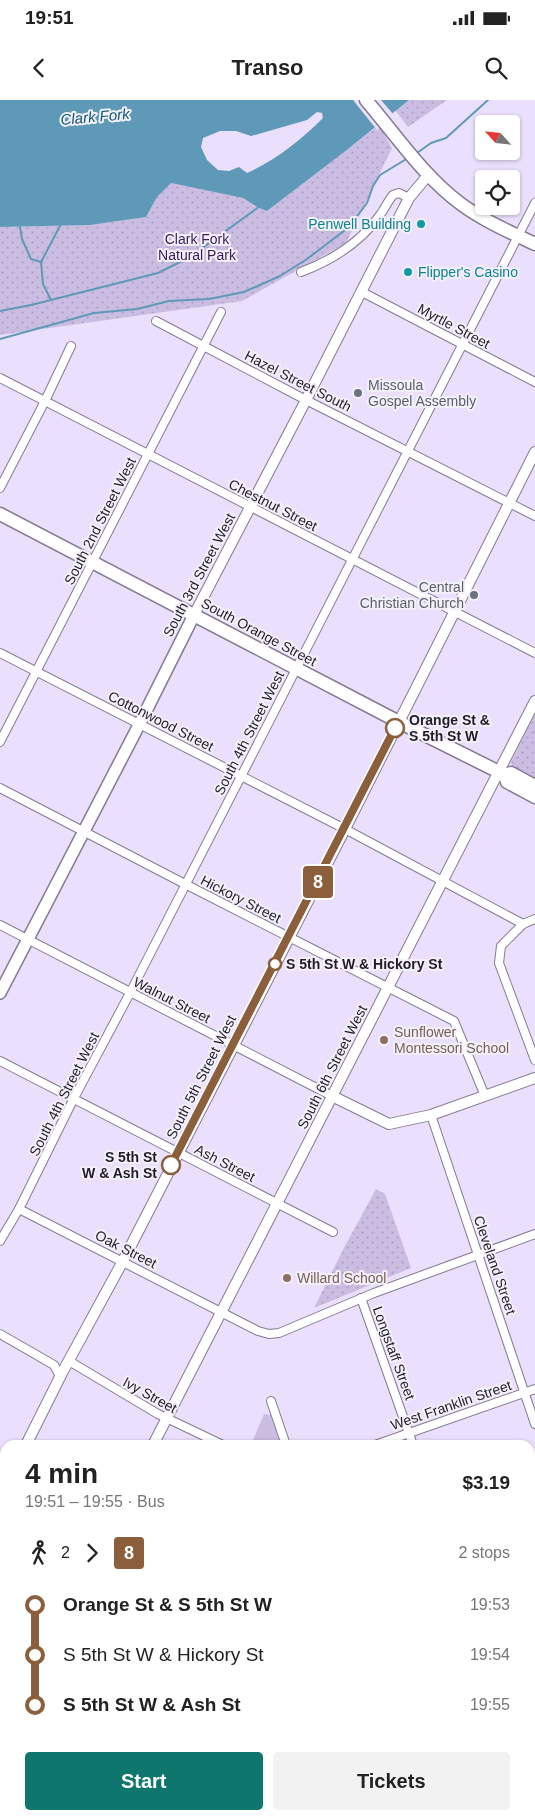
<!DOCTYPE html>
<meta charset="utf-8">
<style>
:root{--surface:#fff;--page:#f2f2f2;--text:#222;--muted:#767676;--accent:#0f766e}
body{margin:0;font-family:Arial,sans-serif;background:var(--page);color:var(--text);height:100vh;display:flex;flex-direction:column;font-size:19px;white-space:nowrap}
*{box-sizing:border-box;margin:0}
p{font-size:16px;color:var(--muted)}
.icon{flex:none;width:28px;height:28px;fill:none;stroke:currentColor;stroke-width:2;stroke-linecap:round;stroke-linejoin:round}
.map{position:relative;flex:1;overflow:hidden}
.details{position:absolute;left:0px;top:1340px;width:535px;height:380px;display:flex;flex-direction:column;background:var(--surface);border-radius:15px 15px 0 0;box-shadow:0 1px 4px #0004}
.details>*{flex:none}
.badge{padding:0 10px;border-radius:4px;font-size:18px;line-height:32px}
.needle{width:32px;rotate:297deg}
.tools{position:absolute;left:475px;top:15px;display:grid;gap:10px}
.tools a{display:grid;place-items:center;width:45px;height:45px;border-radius:5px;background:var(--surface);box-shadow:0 1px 4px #0004;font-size:25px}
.map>.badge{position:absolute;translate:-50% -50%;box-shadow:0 0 0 2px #fff}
.legs{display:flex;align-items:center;gap:8px;height:55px;padding:0 25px;font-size:16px}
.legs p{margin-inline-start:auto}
.summary{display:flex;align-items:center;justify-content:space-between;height:85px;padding:0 25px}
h1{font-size:28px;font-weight:800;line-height:38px}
.cta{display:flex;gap:10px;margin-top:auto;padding:10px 25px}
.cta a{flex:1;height:58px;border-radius:5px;background:var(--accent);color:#fff;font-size:20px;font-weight:800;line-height:58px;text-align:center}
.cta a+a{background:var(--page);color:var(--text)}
ul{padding:0 25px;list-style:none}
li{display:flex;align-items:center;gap:18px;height:50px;font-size:19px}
li i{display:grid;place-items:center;width:8px;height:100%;margin:0 6px;background:currentColor}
li i::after{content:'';width:12px;height:12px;margin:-6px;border:4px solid;border-radius:50%;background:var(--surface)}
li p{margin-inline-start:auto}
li:first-child i{background:linear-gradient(#0000 50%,currentColor 0)}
li:last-child i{background:linear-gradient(currentColor 50%,#0000 0)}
.status{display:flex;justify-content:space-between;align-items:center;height:35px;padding:0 25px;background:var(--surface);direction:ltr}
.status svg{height:14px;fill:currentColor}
header{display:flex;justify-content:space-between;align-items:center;height:65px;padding:0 25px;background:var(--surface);font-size:22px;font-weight:800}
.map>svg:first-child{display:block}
</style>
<div class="status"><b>19:51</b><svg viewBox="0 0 49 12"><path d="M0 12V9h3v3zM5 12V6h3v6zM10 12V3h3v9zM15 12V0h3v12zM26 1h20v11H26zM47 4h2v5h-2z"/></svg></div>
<header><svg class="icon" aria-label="back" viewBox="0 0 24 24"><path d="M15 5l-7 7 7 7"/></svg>Transo<svg class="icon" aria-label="search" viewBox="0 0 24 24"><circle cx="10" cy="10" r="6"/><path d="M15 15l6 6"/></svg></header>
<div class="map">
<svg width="535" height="1720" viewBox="0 0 535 1720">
<defs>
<pattern id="grass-dots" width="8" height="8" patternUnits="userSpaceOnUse" patternTransform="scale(1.25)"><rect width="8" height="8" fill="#cbbde2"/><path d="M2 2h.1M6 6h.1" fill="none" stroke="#aea2c2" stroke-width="1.8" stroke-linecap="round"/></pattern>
</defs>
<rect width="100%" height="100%" fill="#eadffc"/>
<!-- grass -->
<g fill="url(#grass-dots)">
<polygon points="409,0 447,0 408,27 395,10"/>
<polygon points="379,25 392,48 346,143 242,201 0,235 0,127 90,125 146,117 157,97 171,83 243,98 259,108 267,111"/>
<polygon points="535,614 535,678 512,666 511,662"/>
<polygon points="376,1089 385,1094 411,1168 314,1208 344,1148"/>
</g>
<!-- garden -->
<polygon fill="#cbbde2" points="264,1314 271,1315 281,1345 251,1345"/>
<!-- water -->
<path fill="#5f99b8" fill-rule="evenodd" d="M 0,0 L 409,0 L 348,49 L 267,111 L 259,108 L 243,98 L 171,83 L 157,97 L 146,117 L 90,125 L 0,127 ZM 317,12 L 322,13 L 323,18 C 301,40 276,60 247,73 L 239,67 L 229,71 L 218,70 L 207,60 L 201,47 L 203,38 L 220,31 L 236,31 L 251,36 L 307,20 Z"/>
<!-- pier -->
<polygon fill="#eadffc" points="353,0 381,0 394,15 377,30"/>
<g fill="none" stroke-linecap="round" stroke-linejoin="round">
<!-- stream -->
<g stroke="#5f99b8" stroke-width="2">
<polyline points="417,53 431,43 446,38 488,0"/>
<polyline points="20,127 22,139 31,159 41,162"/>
<polyline points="51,200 43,184 41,162 60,126"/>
<polyline points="0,211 31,205 158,173 190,157 260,106"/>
<polyline points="0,239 94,213 137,209 169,201 209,199 244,192 280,176 307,159 349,127 367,103 373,86 380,75 408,58"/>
</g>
<defs>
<g id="minor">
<path d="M 301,172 C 333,160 360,143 380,115 C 385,108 388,101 393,95 L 399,93 L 409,98"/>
<polyline points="362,192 535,282"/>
<polyline points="156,221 306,300 535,416"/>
<polyline points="0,278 535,553"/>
<polyline points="0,388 45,301 71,246"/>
<polyline points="0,553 345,729 523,824"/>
<polyline points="0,642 221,212"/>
<polyline points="0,688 185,784 454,921 485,996"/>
<polyline points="535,819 523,824 501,846 499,863 535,960"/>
<polyline points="0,825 332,996"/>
<polyline points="0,961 333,1132"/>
<polyline points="431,1015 535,1324"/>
<polyline points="19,1109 258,1231 269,1234 279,1233 374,1193 535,1134"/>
<polyline points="0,1141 19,1109 74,998 130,893 535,103"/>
<polyline points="361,1198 413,1345"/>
<polyline points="0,1234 54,1265 60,1276"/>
<polyline points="69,1261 158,1314 223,1345"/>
<polyline points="271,1301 286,1345"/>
<polyline points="375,1345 535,1289"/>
<polyline points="0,1370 5,1373"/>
<polyline points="530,1448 535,1446"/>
<polyline points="0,1506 5,1508"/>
<polyline points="530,1603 535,1601"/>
<polyline points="530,1676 535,1690"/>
<polyline points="168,1715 171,1720"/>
<polyline points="311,1715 314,1720"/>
<polyline points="416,1715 418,1720"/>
<polyline points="52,1720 55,1715"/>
<polyline points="234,1720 243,1715"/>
</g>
<g id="tertiary">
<polyline points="194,515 306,300 409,98 429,74"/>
<polyline points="332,996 389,1024 431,1015 535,978"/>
<polyline points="26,1345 62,1273 123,1161 345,729 535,352"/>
<polyline points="153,1345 535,601"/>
<polyline points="0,1398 5,1388"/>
<polyline points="0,1645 5,1635"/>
</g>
<polyline id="secondary" points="0,893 139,625 194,515"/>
<g id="primary">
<path d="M 366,0 C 396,35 424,77 461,104 C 484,121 510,132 535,144"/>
<polyline points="0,414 399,622 505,675"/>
<polyline points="505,675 507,682 535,697"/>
<polyline points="505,675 511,673 535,686"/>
</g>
</defs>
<!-- minor casing -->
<use href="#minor" stroke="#847a94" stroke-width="10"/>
<!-- tertiary casing -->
<use href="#tertiary" stroke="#847a94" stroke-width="12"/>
<!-- secondary casing -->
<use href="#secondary" stroke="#847a94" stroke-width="14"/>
<!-- primary casing -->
<use href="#primary" stroke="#847a94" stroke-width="15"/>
<!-- minor -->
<use href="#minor" stroke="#fff" stroke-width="8"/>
<!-- tertiary -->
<use href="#tertiary" stroke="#fff" stroke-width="10"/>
<!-- secondary -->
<use href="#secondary" stroke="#fff" stroke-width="11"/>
<!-- primary -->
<use href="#primary" stroke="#fff" stroke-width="12"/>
</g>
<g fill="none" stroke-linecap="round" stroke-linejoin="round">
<defs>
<polyline id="line-1" points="171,1065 395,628"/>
</defs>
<!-- line-1 casing -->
<use href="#line-1" stroke="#fff" stroke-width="11"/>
<!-- line-1 -->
<use href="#line-1" stroke="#8b5e3c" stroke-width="8"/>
</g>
<!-- markers -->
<g fill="#0f9aa8" stroke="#f4f0fb" stroke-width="2">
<circle cx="421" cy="124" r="5"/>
<circle cx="408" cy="172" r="5"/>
</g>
<g fill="#6b7280" stroke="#f4f0fb" stroke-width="2">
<circle cx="358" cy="293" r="5"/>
<circle cx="474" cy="495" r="5"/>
</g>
<g fill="#fff" stroke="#8b5e3c" stroke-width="2.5">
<circle cx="395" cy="628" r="9"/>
<circle cx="275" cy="864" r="6"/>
<circle cx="171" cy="1065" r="9"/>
</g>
<g fill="#8d6e63" stroke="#f4f0fb" stroke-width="2">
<circle cx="384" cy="940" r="5"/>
<circle cx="287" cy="1178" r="5"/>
</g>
<g text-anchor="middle" stroke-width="4" stroke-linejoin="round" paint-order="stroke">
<!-- culture labels -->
<g font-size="14" fill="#0d838f" stroke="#f4f0fb" text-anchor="end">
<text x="411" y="129">Penwell Building</text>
<text x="418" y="177" text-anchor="start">Flipper's Casino</text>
</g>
<!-- park labels -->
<g font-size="14" fill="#381b58" stroke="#f4f0fb">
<text x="197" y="144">Clark Fork<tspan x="197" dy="16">Natural Park</tspan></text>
</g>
<!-- street labels -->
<g font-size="14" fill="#211d28" stroke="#f4f0fb">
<text transform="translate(454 226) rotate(28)" y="5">Myrtle Street</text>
<text transform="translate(298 281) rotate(27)" y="5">Hazel Street South</text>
<text transform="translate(273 405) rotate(27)" y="5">Chestnut Street</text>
<text transform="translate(100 421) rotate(-63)" y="5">South 2nd Street West</text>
<text transform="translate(199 475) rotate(-62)" y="5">South 3rd Street West</text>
<text transform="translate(259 532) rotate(28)" y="5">South Orange Street</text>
<text transform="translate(161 621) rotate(27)" y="5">Cottonwood Street</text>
<text transform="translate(249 633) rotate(-63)" y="5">South 4th Street West</text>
<text transform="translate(241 799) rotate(27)" y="5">Hickory Street</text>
<text transform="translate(172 900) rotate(27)" y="5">Walnut Street</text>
<text transform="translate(332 967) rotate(-63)" y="5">South 6th Street West</text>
<text transform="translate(201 977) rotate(-63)" y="5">South 5th Street West</text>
<text transform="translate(64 994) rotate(-63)" y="5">South 4th Street West</text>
<text transform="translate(225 1063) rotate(27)" y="5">Ash Street</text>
<text transform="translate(126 1149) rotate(27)" y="5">Oak Street</text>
<text transform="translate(495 1165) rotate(71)" y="5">Cleveland Street</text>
<text transform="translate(394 1253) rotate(70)" y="5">Longstaff Street</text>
<text transform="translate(150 1295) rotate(29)" y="5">Ivy Street</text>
<text transform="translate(451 1305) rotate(-19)" y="5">West Franklin Street</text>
</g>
<!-- worship labels -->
<g font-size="14" fill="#5b616d" stroke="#f4f0fb" text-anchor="start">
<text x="368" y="290">Missoula<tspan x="368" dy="16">Gospel Assembly</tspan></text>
<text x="464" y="492" text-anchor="end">Central<tspan x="464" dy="16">Christian Church</tspan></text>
</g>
<!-- stop labels -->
<g font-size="14" font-weight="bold" fill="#211d28" stroke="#f4f0fb" text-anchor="start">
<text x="409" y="625">Orange St &amp;<tspan x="409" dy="16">S 5th St W</tspan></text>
<text x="286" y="869">S 5th St W &amp; Hickory St</text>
<text x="157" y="1062" text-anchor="end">S 5th St<tspan x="157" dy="16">W &amp; Ash St</tspan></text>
</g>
<!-- education labels -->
<g font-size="14" fill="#785e54" stroke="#f4f0fb" text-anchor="start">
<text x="394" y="937">Sunflower<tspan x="394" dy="16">Montessori School</tspan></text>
<text x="297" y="1183">Willard School</text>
</g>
<!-- water labels -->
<g font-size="15" font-style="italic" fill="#0b5677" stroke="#f4f0fb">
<text transform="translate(95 17) rotate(-5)" y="5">Clark Fork</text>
</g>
</g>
</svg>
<div class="tools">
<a><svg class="needle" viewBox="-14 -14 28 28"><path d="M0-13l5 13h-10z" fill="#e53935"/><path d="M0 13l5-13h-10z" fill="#767676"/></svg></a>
<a><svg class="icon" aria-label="locate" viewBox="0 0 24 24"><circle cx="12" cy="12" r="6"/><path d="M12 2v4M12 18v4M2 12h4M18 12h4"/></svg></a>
</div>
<b class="badge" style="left:318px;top:782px;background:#8b5e3c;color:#fff">8</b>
<section class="details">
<div class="summary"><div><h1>4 min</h1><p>19:51 – 19:55 · Bus</p></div><b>$3.19</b></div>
<div class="legs"><svg class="icon" aria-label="walk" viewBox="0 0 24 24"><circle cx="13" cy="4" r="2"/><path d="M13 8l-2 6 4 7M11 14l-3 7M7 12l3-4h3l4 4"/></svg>2<svg class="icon" aria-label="forward" viewBox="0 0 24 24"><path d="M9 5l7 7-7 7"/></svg><b class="badge" style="background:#8b5e3c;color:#fff">8</b><p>2 stops</p></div>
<ul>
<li><i style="color:#8b5e3c"></i><b>Orange St &amp; S 5th St W</b><p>19:53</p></li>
<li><i style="color:#8b5e3c"></i><span>S 5th St W &amp; Hickory St</span><p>19:54</p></li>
<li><i style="color:#8b5e3c"></i><b>S 5th St W &amp; Ash St</b><p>19:55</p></li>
</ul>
<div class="cta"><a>Start</a><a>Tickets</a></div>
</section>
</div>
